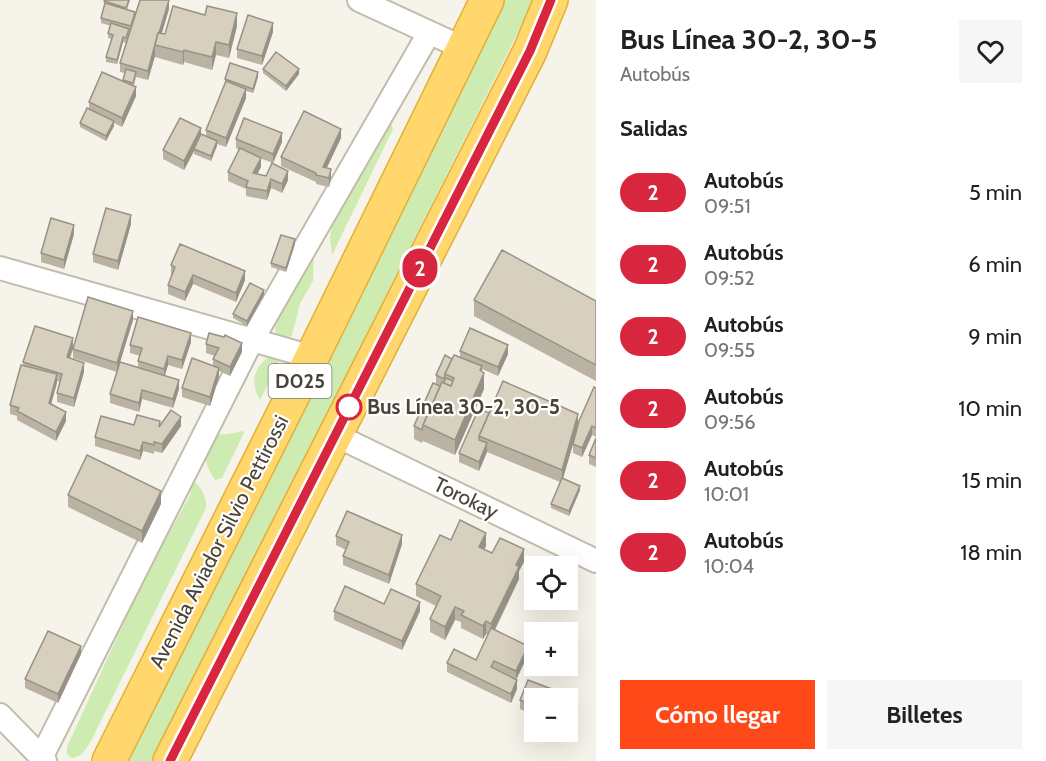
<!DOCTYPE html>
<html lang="es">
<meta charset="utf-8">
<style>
:root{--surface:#fff;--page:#f6f6f6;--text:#202124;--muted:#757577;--accent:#ff4918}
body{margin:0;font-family:Cabin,sans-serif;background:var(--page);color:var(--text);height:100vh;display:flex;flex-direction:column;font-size:22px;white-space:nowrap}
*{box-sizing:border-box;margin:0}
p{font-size:20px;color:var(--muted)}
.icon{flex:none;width:33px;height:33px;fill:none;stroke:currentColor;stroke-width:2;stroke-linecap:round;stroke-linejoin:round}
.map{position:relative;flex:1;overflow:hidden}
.drawer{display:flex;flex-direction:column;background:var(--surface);width:450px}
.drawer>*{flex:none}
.badge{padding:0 12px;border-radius:20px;font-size:21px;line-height:39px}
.controls{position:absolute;left:524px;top:556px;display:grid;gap:12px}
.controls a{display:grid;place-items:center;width:54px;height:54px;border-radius:0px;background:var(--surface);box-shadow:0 6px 24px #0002;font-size:30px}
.map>.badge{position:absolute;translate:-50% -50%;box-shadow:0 0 0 3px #fff}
h2{padding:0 24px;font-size:22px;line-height:54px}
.round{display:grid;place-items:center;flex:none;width:63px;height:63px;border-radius:0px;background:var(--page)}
.overview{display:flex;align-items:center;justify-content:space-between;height:102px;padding:0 24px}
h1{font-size:28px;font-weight:800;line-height:45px}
.button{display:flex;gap:12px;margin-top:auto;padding:12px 24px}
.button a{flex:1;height:69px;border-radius:0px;background:var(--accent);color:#fff;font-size:24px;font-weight:800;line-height:69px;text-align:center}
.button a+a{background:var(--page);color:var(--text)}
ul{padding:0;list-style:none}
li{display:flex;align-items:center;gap:18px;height:72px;padding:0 24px}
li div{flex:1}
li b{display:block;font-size:22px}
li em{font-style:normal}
li .badge{min-width:66px;font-weight:700;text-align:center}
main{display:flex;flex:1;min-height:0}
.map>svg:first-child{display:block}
</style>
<main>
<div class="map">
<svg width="596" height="761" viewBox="0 0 596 761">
<rect width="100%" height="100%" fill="#f6f3ea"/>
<!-- green -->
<g fill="#ceebb2">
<polygon points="502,0 534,0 153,761 121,761"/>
<polygon points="388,125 392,125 393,129 332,255 330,238 332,224"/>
<polygon points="314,250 313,281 300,304 292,335 288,338 276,334 275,326 295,288 298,276"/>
<path d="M 270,356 L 279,359 L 278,365 L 260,400 C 250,382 253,368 270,356 Z"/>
<path d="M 242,431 L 244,432 L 243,435 L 222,478 L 215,480 C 202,459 204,456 215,435 L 235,433 Z"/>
<path d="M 193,480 C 200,485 208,499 206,508 L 93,737 C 88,746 82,758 71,758 L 67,754 L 67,747 L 141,585 L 190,495 Z"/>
</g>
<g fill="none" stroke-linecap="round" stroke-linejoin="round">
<defs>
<g id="minor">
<polyline points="359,0 463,48"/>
<polyline points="0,268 312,357"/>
<polyline points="335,435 596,561"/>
<polyline points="0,715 45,761"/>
<polyline points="41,758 252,340 429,33"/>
</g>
<g id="motorway">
<polyline points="109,761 312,357 487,0"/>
<polyline points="170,761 530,51 551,0"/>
</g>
</defs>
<!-- minor casing -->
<use href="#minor" stroke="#c2bcac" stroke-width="26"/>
<!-- motorway casing -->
<use href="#motorway" stroke="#e4af36" stroke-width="36"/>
<!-- minor -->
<use href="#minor" stroke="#fff" stroke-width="22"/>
<!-- motorway -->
<use href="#motorway" stroke="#ffd76c" stroke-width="33"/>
</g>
<!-- wall -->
<g fill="#bab3a4">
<polygon points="105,0 130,0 127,10 135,16 169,9 162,33 165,34 237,26 229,58 216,55 212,70 184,62 183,65 155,57 155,56 148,80 136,77 134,86 136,96 122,127 114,123 114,126 106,141 80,127 80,123 89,108 89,102 123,81 125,73 120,72 120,63 126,43 123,42 117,64 106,62 106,57 112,39 108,38 108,33 111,26 101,23 101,18 104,5"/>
<polygon points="273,32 262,65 237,58 237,49"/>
<polygon points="263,69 299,74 286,91 263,73"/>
<polygon points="258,77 253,93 246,91 246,98 226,147 217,144 211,161 194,154 194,151 184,170 163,159 163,150 201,134 206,136 206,130 225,83 225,79"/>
<polygon points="341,138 326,168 331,178 329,187 316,184 316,182 281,166 281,157"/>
<polygon points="236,139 282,142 273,163 257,157 261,167 257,174 288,180 282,193 271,188 267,200 246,196 246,189 228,181 228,172 239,150 236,148"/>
<polygon points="131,224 118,270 93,262 93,254"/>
<polygon points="74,234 64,269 41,262 41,253"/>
<polygon points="295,244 286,272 271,267 271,263"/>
<polygon points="171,265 245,280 236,302 193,284 185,301 168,294 168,285 172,275 171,274"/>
<polygon points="264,295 247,326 233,318 233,314"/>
<polygon points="474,300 596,301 596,381 474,316"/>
<polygon points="133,320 120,362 138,367 138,361 140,356 130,353 130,345 191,342 182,369 168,365 165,375 179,389 173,408 142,399 139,412 110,403 110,394 117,372 73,358 73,350 70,358 84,372 74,407 57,402 57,393 60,382 57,381 51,404 66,421 56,441 17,420 17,416 10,414 10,405 23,365 23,362 73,346"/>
<polygon points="206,344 242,352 230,376 219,371 219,377 210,406 182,397 182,388 213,366 213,359 215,356 206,353"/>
<polygon points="460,351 508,354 498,376 482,369 484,389 455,455 423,441 422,443 414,439 414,426 436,384 436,375 452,359 460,357"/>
<polygon points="596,388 596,437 592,435 582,457 573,453 573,444 563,478 580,490 569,516 551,508 551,504 560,482 487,452 479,471 459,462 459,453 489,413 578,425"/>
<polygon points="134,425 160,425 181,426 162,453 154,451 154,454 143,451 140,460 95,446 95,437"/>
<polygon points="596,438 596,467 589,464 589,455"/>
<polygon points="68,495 161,504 142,543 68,507"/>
<polygon points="336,536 402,544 389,584 343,565 343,556 346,550 336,545"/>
<polygon points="451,540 486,546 484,550 492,553 524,562 519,571 519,579 495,630 528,655 516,679 517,689 511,703 447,672 447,663 476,660 488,635 486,634 483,639 461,628 461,622 455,620 445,640 430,632 430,619 436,606 416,596 416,584"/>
<polygon points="384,604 420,611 402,650 334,620 334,611"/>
<polygon points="81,654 58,703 25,688 25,679"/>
<polygon points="528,680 557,691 557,699 534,699 534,715 520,709 520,700"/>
</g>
<!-- shaded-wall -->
<g fill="#979286">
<polygon points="169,0 169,9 158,46 156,45"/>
<polygon points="237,13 237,26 229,58 229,45"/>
<polygon points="273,23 273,32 262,65 262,56"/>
<polygon points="123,37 123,42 117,64 117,60"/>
<polygon points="216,42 216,55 212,70 212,57"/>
<polygon points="155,47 155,56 148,80 148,71"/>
<polygon points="184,50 184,62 183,65 183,52"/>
<polygon points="299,69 299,74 286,91 286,86"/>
<polygon points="258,72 258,77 253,93 253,89"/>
<polygon points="136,87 136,96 122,127 122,118"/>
<polygon points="246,89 246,98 226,147 226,138"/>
<polygon points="114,121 114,126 106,141 106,136"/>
<polygon points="201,128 201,137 194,149 194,151 184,170 184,161"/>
<polygon points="341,129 341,138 323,176 323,167"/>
<polygon points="282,133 282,142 273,163 273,154"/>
<polygon points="217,141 217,146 211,161 211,156"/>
<polygon points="261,158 261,167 253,182 253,173"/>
<polygon points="331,169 331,178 329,187 329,178"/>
<polygon points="288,171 288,180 282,193 282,184"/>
<polygon points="271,179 271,188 267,200 267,191"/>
<polygon points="131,215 131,224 118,270 118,261"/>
<polygon points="74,225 74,234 64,269 64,260"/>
<polygon points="295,239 295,244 286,272 286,268"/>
<polygon points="245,271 245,280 236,302 236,293"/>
<polygon points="193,275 193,284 185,301 185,292"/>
<polygon points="264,290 264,295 247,326 247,321"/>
<polygon points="133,311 133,320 117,372 117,363"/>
<polygon points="191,333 191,342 182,369 182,360"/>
<polygon points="73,338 73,347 67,366 67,357"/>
<polygon points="242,343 242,352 230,376 230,367"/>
<polygon points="508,345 508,354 498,376 498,367"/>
<polygon points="168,356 168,365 164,378 164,369"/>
<polygon points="84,363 84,372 74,407 74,398"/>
<polygon points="482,366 482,379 484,373 484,389 455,455 455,440"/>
<polygon points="219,368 219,377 210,406 210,397"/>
<polygon points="57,374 57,383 49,412 49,403"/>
<polygon points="179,380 179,389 173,408 173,399"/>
<polygon points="142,390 142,399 139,412 139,403"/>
<polygon points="66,412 66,421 56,441 56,432"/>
<polygon points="578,414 578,427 562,482 562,470"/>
<polygon points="181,417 181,426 162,453 162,444"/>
<polygon points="592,426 592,435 582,457 582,448"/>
<polygon points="143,442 143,451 140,460 140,451"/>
<polygon points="487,443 487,452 479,471 479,462"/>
<polygon points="580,486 580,490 569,516 569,511"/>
<polygon points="161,491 161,504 142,543 142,531"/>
<polygon points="486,533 486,546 479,560 479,547"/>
<polygon points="402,535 402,544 389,584 389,575"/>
<polygon points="524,549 524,562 519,571 519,579 491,637 491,624 516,565"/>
<polygon points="420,602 420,611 402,650 402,641"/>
<polygon points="455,607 455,620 445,640 445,627"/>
<polygon points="486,621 486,634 483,639 483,626"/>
<polygon points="81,646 81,654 58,703 58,694"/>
<polygon points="528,646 528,655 516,680 516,671"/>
<polygon points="517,680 517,689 511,703 511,694"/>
</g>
<!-- building -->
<g fill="#d8d0bf" stroke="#979286" stroke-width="1.5">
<polygon points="105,0 129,0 126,8 104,1"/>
<polygon points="140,0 169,0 159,33 158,33 148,71 120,63"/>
<polygon points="105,3 135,12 131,26 101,18"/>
<polygon points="173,6 205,15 207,6 237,13 229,45 216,42 212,57 184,50 183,52 155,45 158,33 165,34"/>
<polygon points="248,15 273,23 262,56 237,49"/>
<polygon points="111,23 129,29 126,38 123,37 117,60 106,57 113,35 108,33"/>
<polygon points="276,52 299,69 286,86 263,69"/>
<polygon points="230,63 258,72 253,89 225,79"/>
<polygon points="126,69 136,72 133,83 123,80"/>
<polygon points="102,72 136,87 122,118 89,102"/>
<polygon points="226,81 246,89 226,138 206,130"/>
<polygon points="87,108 114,121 106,136 80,123"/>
<polygon points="304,111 341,129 323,167 331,169 329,178 316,175 316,173 281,157"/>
<polygon points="180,118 201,128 184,161 163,150"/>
<polygon points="244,118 282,133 273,154 236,139"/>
<polygon points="201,134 217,141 211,156 194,149"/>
<polygon points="240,148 261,158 253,173 266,176 272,163 288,171 282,184 271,179 267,191 246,187 248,181 228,172"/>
<polygon points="106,208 131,215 118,261 93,254"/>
<polygon points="51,218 74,225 64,260 41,253"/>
<polygon points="281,235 295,239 286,268 271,263"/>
<polygon points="180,244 245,271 236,293 193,275 185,292 168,285 175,267 171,265"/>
<polygon points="502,250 596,301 596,365 474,300"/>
<polygon points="250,283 264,290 247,321 233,314"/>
<polygon points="88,297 133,311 117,363 73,349"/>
<polygon points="138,317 191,333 182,360 168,356 164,369 138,361 142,348 130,345"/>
<polygon points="35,326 73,338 67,357 84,363 74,398 57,393 62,374 23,362"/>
<polygon points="470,328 508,345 498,367 460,351"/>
<polygon points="209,333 224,337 225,335 242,343 230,367 213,359 219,348 206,344"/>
<polygon points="445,355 452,359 445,374 444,379 436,375"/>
<polygon points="454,355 482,366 480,370 484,373 455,440 423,425 442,382 451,386 454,378 445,374"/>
<polygon points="192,358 219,368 210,397 182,388"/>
<polygon points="120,362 179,380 173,399 142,390 139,403 110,394"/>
<polygon points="21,365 57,374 49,403 66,412 56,432 17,411 19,408 10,405"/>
<polygon points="446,378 453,381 451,386 444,383"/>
<polygon points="503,381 578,414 562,470 479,436"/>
<polygon points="433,383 440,386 423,425 422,430 414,426"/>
<polygon points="594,387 596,388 596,428 592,426 582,448 573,444 579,421"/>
<polygon points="479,408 489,413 479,436 479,440 487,443 479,462 459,453"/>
<polygon points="171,410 181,417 162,444 154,442 154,445 143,442 140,451 95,437 101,416 134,425 137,415 160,421 159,427"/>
<polygon points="596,438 596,458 589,455"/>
<polygon points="87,455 161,491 142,531 68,495"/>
<polygon points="562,478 580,486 569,511 551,504"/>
<polygon points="347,511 402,535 389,575 343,556 349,542 336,536"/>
<polygon points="460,520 486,533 479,547 492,553 500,538 524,549 516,565 519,567 491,624 486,621 483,626 461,615 464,611 455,607 445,627 430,619 441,596 416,584 440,535 451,540"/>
<polygon points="345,586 384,604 391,589 420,602 402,641 334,611"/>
<polygon points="491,628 528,646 516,671 494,661 491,667 517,680 511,694 447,663 454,649 476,660"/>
<polygon points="48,631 81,646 58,694 25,679"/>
<polygon points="528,680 557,691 554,699 534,699 534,706 520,700"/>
</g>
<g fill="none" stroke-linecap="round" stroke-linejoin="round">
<defs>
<polyline id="line" points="170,761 530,51 551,0"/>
</defs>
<!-- line casing -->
<use href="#line" stroke="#fff" stroke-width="14"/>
<!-- line -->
<use href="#line" stroke="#d7263d" stroke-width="9"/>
</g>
<!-- markers -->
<circle fill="#fff" stroke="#d7263d" stroke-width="3" cx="349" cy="407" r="12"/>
<g text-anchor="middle" stroke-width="4.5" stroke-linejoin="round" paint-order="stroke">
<!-- shield labels -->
<rect fill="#fff" stroke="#807c74" stroke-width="1.5" x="268.5" y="364" width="63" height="34" rx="4.5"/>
<g font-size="20" font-weight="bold" fill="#4a4438">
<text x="300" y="388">D025</text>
</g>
<!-- stop labels -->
<g font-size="21" font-weight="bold" fill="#4a4438" stroke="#fff" text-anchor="start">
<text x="367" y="414">Bus Línea 30-2, 30-5</text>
</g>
<!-- street labels -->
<g font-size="21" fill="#4a4438" stroke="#fff">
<text transform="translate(466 498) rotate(26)" y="7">Torokay</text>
<text transform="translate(219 542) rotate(-63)" y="7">Avenida Aviador Silvio Pettirossi</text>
</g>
</g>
</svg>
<div class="controls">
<a><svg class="icon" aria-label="locate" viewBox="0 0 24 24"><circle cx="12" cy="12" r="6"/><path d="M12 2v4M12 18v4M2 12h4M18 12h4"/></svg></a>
<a>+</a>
<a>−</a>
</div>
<b class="badge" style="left:420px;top:268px;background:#d7263d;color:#fff">2</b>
</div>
<section class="drawer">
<div class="overview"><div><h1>Bus Línea 30-2, 30-5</h1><p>Autobús</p></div><a class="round"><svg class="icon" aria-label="heart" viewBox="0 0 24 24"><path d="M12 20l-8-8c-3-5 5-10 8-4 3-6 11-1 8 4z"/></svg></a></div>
<h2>Salidas</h2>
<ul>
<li><span class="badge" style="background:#d7263d;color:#fff">2</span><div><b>Autobús</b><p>09:51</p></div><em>5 min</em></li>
<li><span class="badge" style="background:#d7263d;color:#fff">2</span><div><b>Autobús</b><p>09:52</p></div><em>6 min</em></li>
<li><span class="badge" style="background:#d7263d;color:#fff">2</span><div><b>Autobús</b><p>09:55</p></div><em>9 min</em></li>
<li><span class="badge" style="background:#d7263d;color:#fff">2</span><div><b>Autobús</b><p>09:56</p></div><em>10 min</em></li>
<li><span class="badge" style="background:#d7263d;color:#fff">2</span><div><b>Autobús</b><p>10:01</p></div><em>15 min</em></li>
<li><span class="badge" style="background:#d7263d;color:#fff">2</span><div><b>Autobús</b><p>10:04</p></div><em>18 min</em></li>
</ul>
<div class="button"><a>Cómo llegar</a><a>Billetes</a></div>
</section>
</main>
